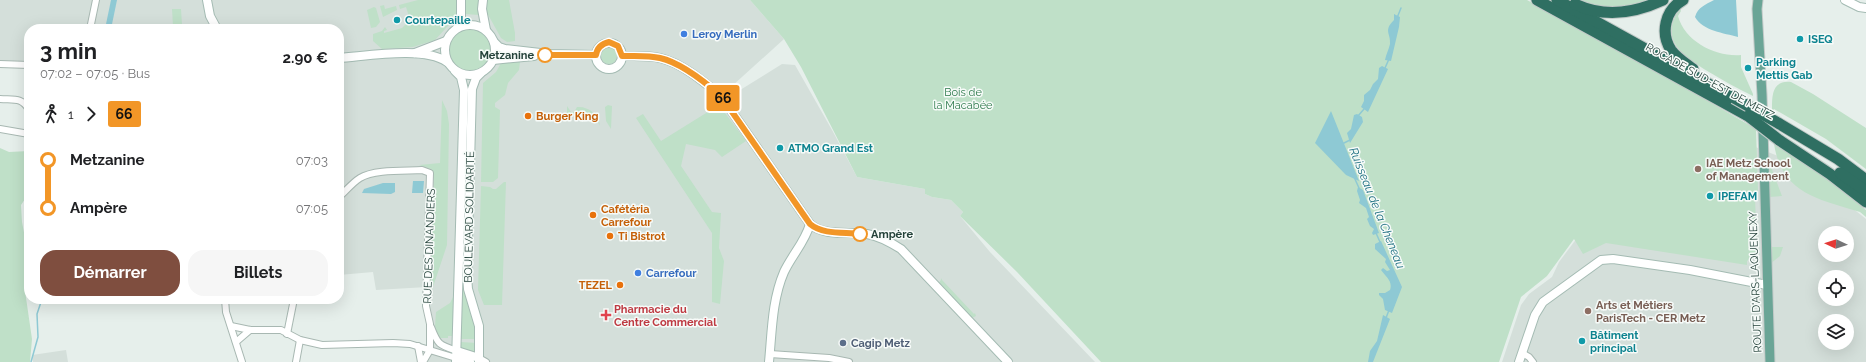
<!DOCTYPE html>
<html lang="fr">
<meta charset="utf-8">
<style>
:root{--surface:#fff;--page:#f6f6f6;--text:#202124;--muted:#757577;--accent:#7f4e3f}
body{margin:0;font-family:Raleway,sans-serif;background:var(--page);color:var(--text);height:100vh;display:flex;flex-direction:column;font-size:15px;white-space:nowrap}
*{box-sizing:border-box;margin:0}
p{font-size:13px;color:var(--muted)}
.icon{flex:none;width:22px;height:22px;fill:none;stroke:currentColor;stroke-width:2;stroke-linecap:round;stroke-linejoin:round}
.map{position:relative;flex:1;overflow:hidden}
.side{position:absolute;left:24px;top:24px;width:320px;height:280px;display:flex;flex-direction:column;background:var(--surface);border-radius:16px;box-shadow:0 4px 16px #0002}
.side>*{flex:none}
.badge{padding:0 8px;border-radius:3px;font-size:14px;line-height:26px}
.needle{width:26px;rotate:274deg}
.controls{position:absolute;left:1818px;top:226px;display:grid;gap:8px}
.controls a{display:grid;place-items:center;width:36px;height:36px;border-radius:50%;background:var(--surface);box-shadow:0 4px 16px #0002;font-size:20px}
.map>.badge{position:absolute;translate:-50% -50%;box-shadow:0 0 0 2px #fff}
.legs{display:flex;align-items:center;gap:6px;height:44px;padding:0 16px;font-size:13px}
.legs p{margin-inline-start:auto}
.overview{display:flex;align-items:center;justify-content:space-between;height:68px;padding:0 16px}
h1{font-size:22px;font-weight:700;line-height:30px}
.button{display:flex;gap:8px;margin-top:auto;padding:8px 16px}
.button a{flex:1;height:46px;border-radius:16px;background:var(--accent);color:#fff;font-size:16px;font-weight:700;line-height:46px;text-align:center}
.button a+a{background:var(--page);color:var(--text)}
ul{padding:0 16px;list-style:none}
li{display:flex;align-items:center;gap:14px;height:48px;font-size:15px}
li i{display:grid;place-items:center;width:6px;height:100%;margin:0 5px;background:currentColor}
li i::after{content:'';width:10px;height:10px;margin:-5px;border:3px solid;border-radius:50%;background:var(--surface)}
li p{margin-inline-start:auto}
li:first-child i{background:linear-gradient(#0000 50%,currentColor 0)}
li:last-child i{background:linear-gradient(currentColor 50%,#0000 0)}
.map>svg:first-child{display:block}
</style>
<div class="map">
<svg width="1866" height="362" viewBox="0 0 1866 362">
<rect width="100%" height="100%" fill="#e6efeb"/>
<!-- built -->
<g fill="#d4dfda" fill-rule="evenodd">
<polygon points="0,0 750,0 784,39 721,96 724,100 782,64 795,65 832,130 857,177 925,189 925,194 932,197 951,200 963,212 960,216 990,252 1095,362 479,362 479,356 456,362 423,362 429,353 427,287 376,290 373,272 339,275 339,29 29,29 29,65 0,64"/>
<path d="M 1679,102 L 1743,142 L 1778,156 L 1841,199 L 1866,219 L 1866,362 L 1502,362 L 1521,305 L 1529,294 L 1552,277 L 1559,262 ZM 1825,233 L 1847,233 L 1847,255 L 1825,255 ZM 1825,277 L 1847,277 L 1847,299 L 1825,299 ZM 1825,321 L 1847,321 L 1847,343 L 1825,343 Z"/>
<polygon points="66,350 68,362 33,362 32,355"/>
</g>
<!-- green -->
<g fill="#bfe0c8">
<polygon points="418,0 457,0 456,17 435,40 413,47 382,49 373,41 373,34 382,31 385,27 387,30 384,31 384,33 402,28 406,24 411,23 406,7 400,9 399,5"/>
<polygon points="465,0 480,0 479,15 465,14"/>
<polygon points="487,0 509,0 515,33 515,41 507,42 501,38 486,11"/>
<polygon points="750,0 1527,0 1684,87 1756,129 1758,190 1755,197 1757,252 1747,261 1747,265 1606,243 1583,254 1574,239 1547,276 1521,297 1499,362 1101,362 1017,272 960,216 963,212 951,200 932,197 925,194 925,189 857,177 801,67 784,39"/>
<polygon points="1565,0 1663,0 1602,12"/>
<polygon points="384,5 385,9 396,6 397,10 383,17 380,6"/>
<polygon points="374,7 376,8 380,22 376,27 371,28 367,10"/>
<polygon points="172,9 181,9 182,25 173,26"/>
<path d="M 1680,9 L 1681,11 L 1678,16 C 1685,42 1716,57 1741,55 L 1741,67 L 1753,94 L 1753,96 C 1738,89 1724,81 1709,72 C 1685,57 1657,40 1680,9 Z"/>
<circle cx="470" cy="50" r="21"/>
<circle cx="609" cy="56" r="8"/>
<polygon points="520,62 519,70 508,83 505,95 495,103 495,107 500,110 498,178 493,182 481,182 483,83 496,72 501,63"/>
<path d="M 1791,82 L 1813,94 L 1866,128 L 1866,169 L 1826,139 L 1774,109 L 1772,112 C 1772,97 1771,80 1791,82 Z"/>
<polygon points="442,100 447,111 449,124 447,245 430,296 434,176 431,169 419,165 440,163"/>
<polygon points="608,105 612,106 611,129 606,121 605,107"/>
<polygon points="719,105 746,141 722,157 715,150 686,144 681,166 712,212 721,213 719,248 724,261 720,304 712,302 712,233 636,118 643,114 661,141"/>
<path d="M 567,106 L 571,112 L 574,112 L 577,107 C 588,106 599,114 600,126 L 598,122 L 594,123 L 586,115 L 573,114 L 567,116 Z"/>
<path d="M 1774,144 L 1823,176 L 1866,210 L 1866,217 L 1860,212 C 1819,199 1782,194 1774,144 Z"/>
<polygon points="1767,145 1771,167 1782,196 1768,197"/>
<polygon points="0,148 9,152 29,151 29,193 21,205 22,222 27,248 25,291 32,339 30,362 0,362"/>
<polygon points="504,182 506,182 502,305 484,305 478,290 481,186 490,187 493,189 496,189"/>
<polygon points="1769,247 1783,247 1780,256 1770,264"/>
<polygon points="942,278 942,280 974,314 975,313 976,316 972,318 939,283"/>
<polygon points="462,284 476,322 477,339 461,339"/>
<polygon points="453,297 453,336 448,336 448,338 438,338 435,326 436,312 450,303"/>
<polygon points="461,342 477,343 476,353 461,349"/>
</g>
<!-- water -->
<g fill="#8ec9d4">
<polygon points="111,0 117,0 111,29 105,29"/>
<path d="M 1714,0 L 1736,0 L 1738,37 C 1724,33 1703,31 1695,17 C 1698,7 1705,5 1714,0 Z"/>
<path d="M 1394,14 L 1400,17 L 1399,27 L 1391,61 L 1385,60 C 1386,54 1389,49 1390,44 C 1391,33 1383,31 1394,20 Z"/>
<polygon points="1382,66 1388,69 1368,112 1361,107 1364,101 1364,95 1370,90 1373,84 1378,79 1379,68"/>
<polygon points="1331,111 1359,181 1346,175 1315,143"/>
<polygon points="1357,114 1362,117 1363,122 1350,143 1347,133 1351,129 1354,115"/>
<polygon points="413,181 424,181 423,193 412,193"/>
<polygon points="383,183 395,183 395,192 391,194 362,193 364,189"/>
<polygon points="1358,187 1363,190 1379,233 1373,235 1372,233 1374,229 1370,226 1367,219 1369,217 1366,208 1359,203 1360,200 1357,191"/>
<path d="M 1381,241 L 1402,287 L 1392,313 L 1385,310 L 1383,299 L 1379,295 L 1379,293 L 1385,293 L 1390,290 C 1393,281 1386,277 1381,270 L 1383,268 L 1387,271 L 1390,270 L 1385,262 L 1386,259 L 1375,249 L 1375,244 Z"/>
<polygon points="1383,315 1390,319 1373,362 1368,362 1370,351 1377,341"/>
</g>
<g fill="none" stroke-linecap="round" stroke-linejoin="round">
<!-- stream -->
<g stroke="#8ec9d4" stroke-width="1.5">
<polyline points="1397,18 1401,8"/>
<polyline points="1385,68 1389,59"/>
<polyline points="1358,116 1364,109"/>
<polyline points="1342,144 1350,140"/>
<polyline points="1354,177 1359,188"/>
<polyline points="1376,233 1380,242"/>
<polyline points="1386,318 1389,310"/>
<polyline points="31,362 38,337 37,314 42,299"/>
</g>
<defs>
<g id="street">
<polyline points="90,29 96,0"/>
<polyline points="0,64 29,65"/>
<path d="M 0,99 C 14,100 22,97 29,110"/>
<polyline points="0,129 29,134"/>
<path d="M 339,197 C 346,191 352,183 360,178 C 374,169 405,171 422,170 L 430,173 L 426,306 L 430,324 L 430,350"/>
<polyline points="225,299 226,312 242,362"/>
<polyline points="231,326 250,330 281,330 300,340 322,345 393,343 410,344 456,358"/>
<path d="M 431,327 C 438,345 439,345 457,351"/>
<polyline points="287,334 294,299"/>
<polyline points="236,342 250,330"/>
<polyline points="418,346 421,362"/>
<polyline points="1522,353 1529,357 1533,362"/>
<polyline points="770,354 829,358 849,362"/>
<polyline points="479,358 486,362"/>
<polyline points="296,362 300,340"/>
<polyline points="423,362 430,350"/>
</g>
<g id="secondary">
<polyline points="207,0 210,16 217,29"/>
<polyline points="483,0 482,9 486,30"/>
<polyline points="1845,0 1859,7 1866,8"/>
<circle cx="470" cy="50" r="25"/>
<polyline points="458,27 461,17 461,0"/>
<polyline points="494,42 499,47 505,49 549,54 596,55"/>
<circle cx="609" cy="56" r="13"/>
<polyline points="415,53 446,41"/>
<path d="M 622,56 C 634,56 648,55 660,58 C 682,63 704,82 721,96 L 810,224 C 825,237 849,231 867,234 C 879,236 890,242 901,249 L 1008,362"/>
<path d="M 339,58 C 368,56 424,46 447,62"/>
<polyline points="493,60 534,56"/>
<polyline points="455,71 461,77 464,90 456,362"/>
<polyline points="457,351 479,358"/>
<polyline points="456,358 470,362"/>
<polyline points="479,362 479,326 468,289 467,276 472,89 476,78 481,73"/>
<path d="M 769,362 C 772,331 772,300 784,272 C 792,255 805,242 810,224"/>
<polyline points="1519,362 1535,315 1543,302 1601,260 1613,259 1690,270 1767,285"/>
</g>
<polyline id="primary" points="1758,0 1757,9 1762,95 1770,362"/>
<g id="highway">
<polyline points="1537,0 1748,116"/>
<polyline points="1557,0 1734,98"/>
<path d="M 1683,0 C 1665,10 1660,33 1671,50 C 1677,58 1685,63 1693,69"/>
<path d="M 1575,4 C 1604,18 1635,13 1663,0"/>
<polyline points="1778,123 1838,159 1866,180"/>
<polyline points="1779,140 1830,174 1866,202"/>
<polyline points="1840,173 1866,191"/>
</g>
</defs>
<!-- street casing -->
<use href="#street" stroke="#a8b8b2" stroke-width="8"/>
<!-- secondary casing -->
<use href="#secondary" stroke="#a4bbb3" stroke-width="10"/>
<!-- primary casing -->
<use href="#primary" stroke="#c2cac8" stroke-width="11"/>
<!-- highway casing -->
<use href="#highway" stroke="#c2cac8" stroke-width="13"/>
<!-- street -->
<use href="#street" stroke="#fff" stroke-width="6"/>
<!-- secondary -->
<use href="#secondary" stroke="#fff" stroke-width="8"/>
<!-- primary -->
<use href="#primary" stroke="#6aa596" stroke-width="9"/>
<!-- highway -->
<use href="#highway" stroke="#2f6f62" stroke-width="11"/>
<defs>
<g id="highway-bridge">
<polyline points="1734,98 1778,123"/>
<polyline points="1748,116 1779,140"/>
</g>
</defs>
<!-- highway-bridge casing -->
<use href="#highway-bridge" stroke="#c2cac8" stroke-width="13" stroke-linecap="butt"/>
<!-- highway-bridge -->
<use href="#highway-bridge" stroke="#2f6f62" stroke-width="11"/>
</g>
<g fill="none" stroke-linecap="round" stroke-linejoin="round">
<defs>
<path id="line-1" d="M 545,55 L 596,55 C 597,48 601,44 609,42 L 618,46 L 622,56 C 634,56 648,55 660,58 C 682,63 705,82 721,96 L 810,224 C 823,235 844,232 860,234"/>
</defs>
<!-- line-1 casing -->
<use href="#line-1" stroke="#fff" stroke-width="9"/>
<!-- line-1 -->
<use href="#line-1" stroke="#f29627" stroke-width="6"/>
</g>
<!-- markers -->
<g fill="#0f9aa8" stroke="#f7fbf9" stroke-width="1.5">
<circle cx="397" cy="20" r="4"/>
<circle cx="1800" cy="39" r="4"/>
<circle cx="1748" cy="68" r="4"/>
<circle cx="780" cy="148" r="4"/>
<circle cx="1710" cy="196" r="4"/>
<circle cx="1582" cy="341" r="4"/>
</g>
<g fill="#3f7fe0" stroke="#f7fbf9" stroke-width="1.5">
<circle cx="684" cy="34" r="4"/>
<circle cx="638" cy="273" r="4"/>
</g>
<g fill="#fff" stroke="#f29627" stroke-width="2">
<circle cx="545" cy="55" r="7"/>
<circle cx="860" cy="234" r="7"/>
</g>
<g fill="#e8710a" stroke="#f7fbf9" stroke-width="1.5">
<circle cx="528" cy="116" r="4"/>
<circle cx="593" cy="215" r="4"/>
<circle cx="610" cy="236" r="4"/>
<circle cx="620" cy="285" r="4"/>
</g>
<g fill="#8d6e63" stroke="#f7fbf9" stroke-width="1.5">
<circle cx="1698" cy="169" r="4"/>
<circle cx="1588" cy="311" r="4"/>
</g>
<path fill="#e0444e" stroke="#f7fbf9" stroke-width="1.5" d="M604 309h4v4h4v4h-4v4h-4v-4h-4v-4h4z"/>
<circle fill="#5c6f8a" stroke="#f7fbf9" stroke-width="1.5" cx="843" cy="343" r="4"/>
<g text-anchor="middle" stroke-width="3" stroke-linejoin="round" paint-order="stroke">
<!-- culture labels -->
<g font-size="11" font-weight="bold" fill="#0d838f" stroke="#f7fbf9" text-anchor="start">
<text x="405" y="24">Courtepaille</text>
<text x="1808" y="43">ISEQ</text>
<text x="1756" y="66">Parking<tspan x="1756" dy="13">Mettis Gab</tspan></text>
<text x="788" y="152">ATMO Grand Est</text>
<text x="1718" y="200">IPEFAM</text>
<text x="1590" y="339">Bâtiment<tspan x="1590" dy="13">principal</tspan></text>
</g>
<!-- shop labels -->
<g font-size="11" font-weight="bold" fill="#366cbe" stroke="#f7fbf9" text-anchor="start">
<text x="692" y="38">Leroy Merlin</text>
<text x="646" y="277">Carrefour</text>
</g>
<!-- stop labels -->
<g font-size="11" font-weight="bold" fill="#24423a" stroke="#f7fbf9" text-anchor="end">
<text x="534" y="59">Metzanine</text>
<text x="871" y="238" text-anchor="start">Ampère</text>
</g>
<!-- street labels -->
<g font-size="11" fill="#24423a" stroke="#f7fbf9">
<text transform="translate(1710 81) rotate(29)" y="4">ROCADE SUD-EST DE METZ</text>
<text transform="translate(469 217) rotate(-89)" y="4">BOULEVARD SOLIDARITÉ</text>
<text transform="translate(429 246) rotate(-88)" y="4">RUE DES DINANDIERS</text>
<text transform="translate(1755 282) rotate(-92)" y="4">ROUTE D'ARS-LAQUENEXY</text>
</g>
<!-- park labels -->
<g font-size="11" fill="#2d7a4b" stroke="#f7fbf9">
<text x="963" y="96">Bois de<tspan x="963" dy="13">la Macabée</tspan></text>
</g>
<!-- food labels -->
<g font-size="11" font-weight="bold" fill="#c56008" stroke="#f7fbf9" text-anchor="start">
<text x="536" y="120">Burger King</text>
<text x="601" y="213">Cafétéria<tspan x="601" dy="13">Carrefour</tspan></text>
<text x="618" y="240">Ti Bistrot</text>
<text x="612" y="289" text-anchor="end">TEZEL</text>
</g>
<!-- education labels -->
<g font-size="11" font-weight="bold" fill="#785e54" stroke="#f7fbf9" text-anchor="start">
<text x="1706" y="167">IAE Metz School<tspan x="1706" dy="13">of Management</tspan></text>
<text x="1596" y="309">Arts et Métiers<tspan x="1596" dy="13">ParisTech - CER Metz</tspan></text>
</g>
<!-- health labels -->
<g font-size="11" font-weight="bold" fill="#be3a42" stroke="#f7fbf9" text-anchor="start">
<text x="614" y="313">Pharmacie du<tspan x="614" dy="13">Centre Commercial</tspan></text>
</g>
<!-- service labels -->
<g font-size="11" font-weight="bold" fill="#4e5e75" stroke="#f7fbf9" text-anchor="start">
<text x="851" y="347">Cagip Metz</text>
</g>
<!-- water labels -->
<g font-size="12" font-style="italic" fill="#1c6f80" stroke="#f7fbf9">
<text transform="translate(1377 208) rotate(68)" y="4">Ruisseau de la Cheneau</text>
</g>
</g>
</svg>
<div class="controls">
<a><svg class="needle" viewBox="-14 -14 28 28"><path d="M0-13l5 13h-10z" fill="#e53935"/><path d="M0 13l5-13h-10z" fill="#757577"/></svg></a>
<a><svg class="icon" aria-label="locate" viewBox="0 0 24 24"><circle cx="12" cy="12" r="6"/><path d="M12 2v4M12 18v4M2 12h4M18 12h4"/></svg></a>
<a><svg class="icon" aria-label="layers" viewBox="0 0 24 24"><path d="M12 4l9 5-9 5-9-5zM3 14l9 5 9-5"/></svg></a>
</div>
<b class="badge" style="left:723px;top:98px;background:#f29627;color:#111">66</b>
<section class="side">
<div class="overview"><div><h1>3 min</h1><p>07:02 – 07:05 · Bus</p></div><b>2.90 €</b></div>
<div class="legs"><svg class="icon" aria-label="walk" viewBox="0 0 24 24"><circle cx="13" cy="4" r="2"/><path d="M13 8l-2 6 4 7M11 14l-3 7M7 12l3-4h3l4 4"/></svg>1<svg class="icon" aria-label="forward" viewBox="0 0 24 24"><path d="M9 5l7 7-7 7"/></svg><b class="badge" style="background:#f29627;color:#111">66</b></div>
<ul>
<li><i style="color:#f29627"></i><b>Metzanine</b><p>07:03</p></li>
<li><i style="color:#f29627"></i><b>Ampère</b><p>07:05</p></li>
</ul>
<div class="button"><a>Démarrer</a><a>Billets</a></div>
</section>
</div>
